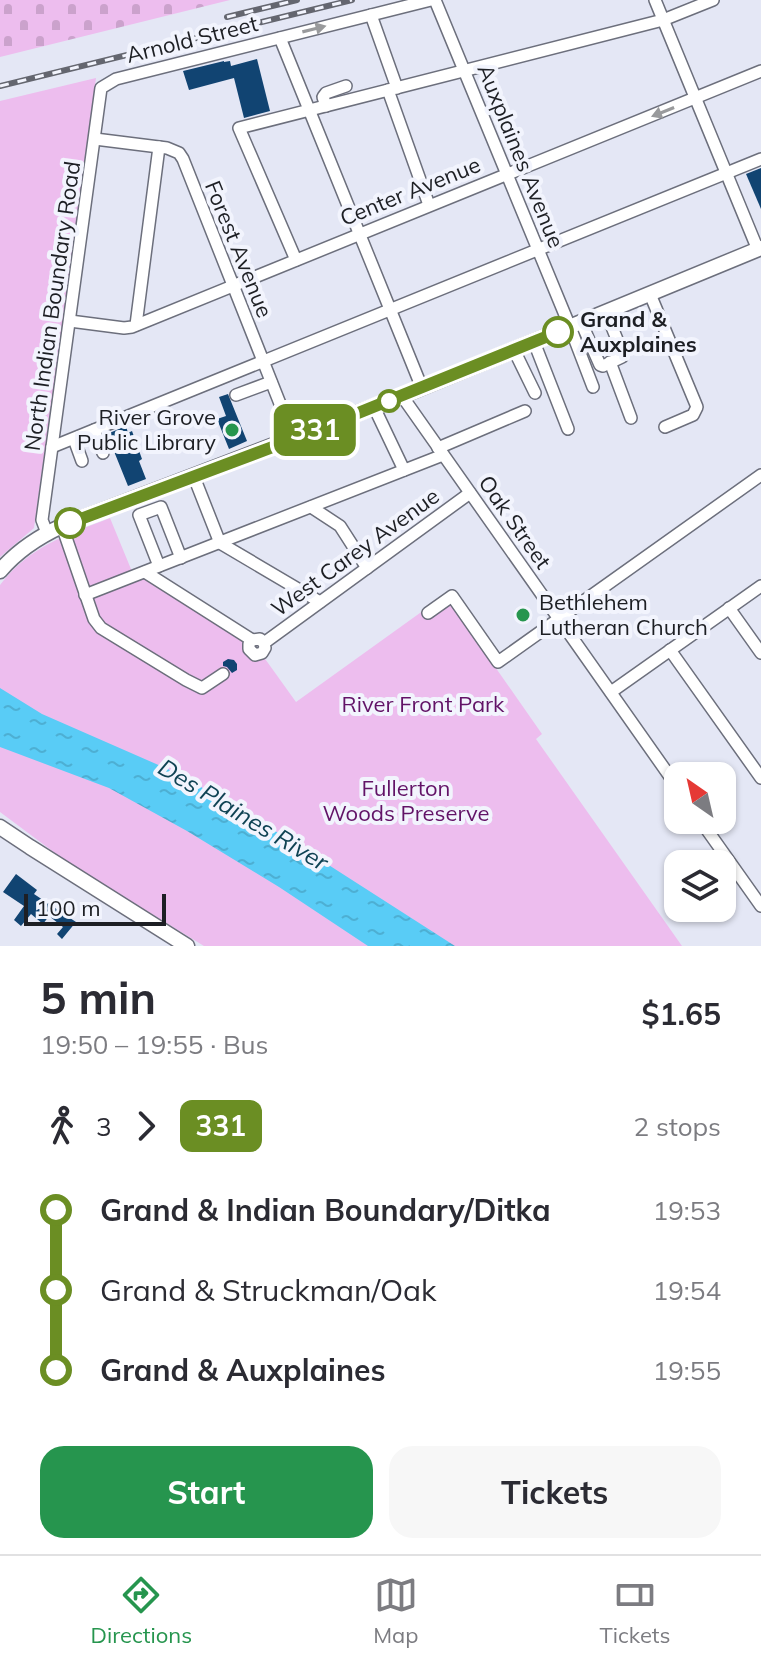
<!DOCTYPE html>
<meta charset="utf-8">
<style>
:root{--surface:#fff;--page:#f7f7f7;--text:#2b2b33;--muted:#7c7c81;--line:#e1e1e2;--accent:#26954e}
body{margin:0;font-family:Mulish,sans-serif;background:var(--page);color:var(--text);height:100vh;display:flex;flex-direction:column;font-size:30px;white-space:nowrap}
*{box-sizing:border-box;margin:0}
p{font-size:26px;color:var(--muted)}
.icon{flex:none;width:44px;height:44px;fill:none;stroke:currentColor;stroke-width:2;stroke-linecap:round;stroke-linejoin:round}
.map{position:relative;height:946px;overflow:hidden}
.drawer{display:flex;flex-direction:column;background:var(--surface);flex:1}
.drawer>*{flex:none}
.badge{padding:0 16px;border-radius:12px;font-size:28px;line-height:52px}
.needle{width:52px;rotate:326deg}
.fabs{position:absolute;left:664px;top:762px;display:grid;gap:16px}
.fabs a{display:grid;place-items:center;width:72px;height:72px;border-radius:16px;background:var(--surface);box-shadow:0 2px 6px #0004;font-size:40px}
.scale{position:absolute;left:24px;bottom:20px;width:142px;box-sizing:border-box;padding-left:8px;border:4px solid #1d1f24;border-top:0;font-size:22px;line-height:28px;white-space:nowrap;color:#1d1f24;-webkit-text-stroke:6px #f2f4fd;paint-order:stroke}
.map>.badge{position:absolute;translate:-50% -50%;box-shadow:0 0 0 4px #fff}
.legs{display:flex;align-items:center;gap:12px;height:88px;padding:0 40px;font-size:26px}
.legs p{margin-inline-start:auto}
.overview{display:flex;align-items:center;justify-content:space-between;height:136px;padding:0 40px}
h1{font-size:44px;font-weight:700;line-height:60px}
.cta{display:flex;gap:16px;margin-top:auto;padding:16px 40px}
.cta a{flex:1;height:92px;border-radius:24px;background:var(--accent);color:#fff;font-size:32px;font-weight:700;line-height:92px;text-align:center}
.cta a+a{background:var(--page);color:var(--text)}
ul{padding:0 40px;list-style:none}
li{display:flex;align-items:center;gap:28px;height:80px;font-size:30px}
li i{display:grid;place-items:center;width:12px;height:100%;margin:0 10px;background:currentColor}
li i::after{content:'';width:20px;height:20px;margin:-10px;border:6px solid;border-radius:50%;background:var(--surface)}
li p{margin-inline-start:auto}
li:first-child i{background:linear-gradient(#0000 50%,currentColor 0)}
li:last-child i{background:linear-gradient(currentColor 50%,#0000 0)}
.dock{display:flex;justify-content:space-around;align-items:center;height:112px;border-top:2px solid var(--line);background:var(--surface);font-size:22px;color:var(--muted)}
.dock a{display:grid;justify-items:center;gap:4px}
.dock .selected{color:var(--accent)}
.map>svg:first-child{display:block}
</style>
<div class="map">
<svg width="761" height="946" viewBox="0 0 761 946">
<defs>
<pattern id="cemetery-stones" width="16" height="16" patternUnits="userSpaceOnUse" patternTransform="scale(2)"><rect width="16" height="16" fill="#edbdee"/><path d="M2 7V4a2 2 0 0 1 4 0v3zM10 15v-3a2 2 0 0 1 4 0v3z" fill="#cba2cc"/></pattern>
<pattern id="water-ripples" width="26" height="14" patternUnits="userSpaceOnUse" patternTransform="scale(2)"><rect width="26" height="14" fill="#59ccf6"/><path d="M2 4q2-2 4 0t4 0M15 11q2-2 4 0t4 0" fill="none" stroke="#4dafd3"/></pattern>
</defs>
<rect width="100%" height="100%" fill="#e4e7f5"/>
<!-- cemetery -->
<polygon fill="url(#cemetery-stones)" points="0,0 230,0 0,57"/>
<!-- green -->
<g fill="#edbdee">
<polygon points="96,78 34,528 0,557 0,101"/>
<path d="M 110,518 L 133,574 L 145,577 L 247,640 L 263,656 L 296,702 L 445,595 L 542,734 L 536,739 L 682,946 L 204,946 L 91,877 L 59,856 L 0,812 L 0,585 C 30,546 66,535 110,518 Z"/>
</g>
<!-- water -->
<polygon fill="url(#water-ripples)" points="0,688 42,714 179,774 285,837 455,946 368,946 279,887 187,831 109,788 0,747"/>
<!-- building -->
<g fill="#114472">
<polygon points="257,59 270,111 244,118 234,78 189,90 183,71 224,61 224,62 230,61 231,66"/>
<polygon points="761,168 761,209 746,174"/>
<polygon points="228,394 247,441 229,449 217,419 226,416 219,397"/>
<polygon points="126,426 128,433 132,431 142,459 139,461 146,479 128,486 107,434"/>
<polygon points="228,659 234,660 237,664 237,670 232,673 227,667 223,666 223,662"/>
<polygon points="16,874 37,890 34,894 76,922 62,939 57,934 63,927 49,916 43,924 31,914 21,926 14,920 24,906 3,892"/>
</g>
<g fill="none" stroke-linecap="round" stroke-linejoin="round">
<defs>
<g id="minor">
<polyline points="435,0 570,327 593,387"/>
<polyline points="655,0 758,250"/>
<polyline points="371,15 397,88"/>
<polyline points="280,38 422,388"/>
<polyline points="388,90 429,205"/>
<polyline points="326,106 323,97 326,93 346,86"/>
<polyline points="95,139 167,148 179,153 183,159 294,439"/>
<polyline points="296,260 239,128 663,20 713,0"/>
<polyline points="650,294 697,407 693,415 665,427"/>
<polyline points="70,321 124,328 132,327 761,71"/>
<polyline points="581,322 600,365 603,366 622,357 622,352 606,312"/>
<polyline points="136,325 159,147"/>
<polyline points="534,342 568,429"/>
<polyline points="514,350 535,393"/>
<polyline points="610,362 631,418"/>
<polyline points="236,395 271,382"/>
<polyline points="402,396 678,788"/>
<polyline points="374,407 404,470"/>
<polyline points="94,430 103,453"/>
<polyline points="74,439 82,461"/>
<polyline points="52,447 761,159"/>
<polyline points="438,448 525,411"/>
<polyline points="194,477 220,543 320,602"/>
<polyline points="311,507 340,526 367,568"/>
<polyline points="62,526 94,619 101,628 186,680 202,688 223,674"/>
<polyline points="47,533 42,520 101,88 116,79 431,0"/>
<polyline points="159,566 139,515 161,507 181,558"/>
<polyline points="145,572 252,640"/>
<polyline points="85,595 443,455"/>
<polyline points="729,608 761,653"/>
<polyline points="428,613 452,596 498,662 761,475"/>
<polyline points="264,643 260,639 252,640 249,644 249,649 255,655 262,653 265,648 264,643 470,493"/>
<polyline points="670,650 761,778"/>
<polyline points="611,692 761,586"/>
<polyline points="700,820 761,906"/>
</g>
<g id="major">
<path d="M 0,571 C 17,551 38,537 62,526 L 402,396 L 761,248"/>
<polyline points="0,827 30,847 187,946"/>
</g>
</defs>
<!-- minor casing -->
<use href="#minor" stroke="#6c6f7c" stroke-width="14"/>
<!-- major casing -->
<use href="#major" stroke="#6c6f7c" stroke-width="17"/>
<!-- minor -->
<use href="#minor" stroke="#fff" stroke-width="11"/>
<!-- major -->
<use href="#major" stroke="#fff" stroke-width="14"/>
<defs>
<g id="rail">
<polyline points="227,17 297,0"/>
<polyline points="0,86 352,0"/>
</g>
</defs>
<!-- rail casing -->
<use href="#rail" stroke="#64666f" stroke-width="6"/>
<!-- rail -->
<use href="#rail" stroke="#f2f4fd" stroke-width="3" stroke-dasharray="9" stroke-linecap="butt"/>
</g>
<!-- one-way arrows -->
<defs><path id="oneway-solid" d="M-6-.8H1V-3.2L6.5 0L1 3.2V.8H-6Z" transform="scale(2)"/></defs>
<g fill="#999a9c">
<use href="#oneway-solid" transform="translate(314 29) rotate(-14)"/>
<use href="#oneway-solid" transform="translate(663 112) rotate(158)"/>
</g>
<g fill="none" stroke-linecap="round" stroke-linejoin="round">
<defs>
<polyline id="line-1" points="70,523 294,439 558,332"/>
</defs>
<!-- line-1 casing -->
<use href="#line-1" stroke="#fff" stroke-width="18"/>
<!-- line-1 -->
<use href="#line-1" stroke="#6b8e23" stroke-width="12"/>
</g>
<!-- markers -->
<g fill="#fff" stroke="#6b8e23" stroke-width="4">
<circle cx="558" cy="332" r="14"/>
<circle cx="389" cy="401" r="10"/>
<circle cx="70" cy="523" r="14"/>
</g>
<g fill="#26954e" stroke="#f2f4fd" stroke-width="3">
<circle cx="232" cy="430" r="8"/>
<circle cx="523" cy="615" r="8"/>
</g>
<g text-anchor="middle" stroke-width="8" stroke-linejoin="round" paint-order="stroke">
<!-- street labels -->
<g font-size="22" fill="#1d1f24" stroke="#f2f4fd">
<text transform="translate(192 39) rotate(-14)" y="8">Arnold Street</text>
<text transform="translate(521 156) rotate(68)" y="8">Auxplaines Avenue</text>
<text transform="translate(410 191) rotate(-22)" y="8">Center Avenue</text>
<text transform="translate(239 249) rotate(68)" y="8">Forest Avenue</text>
<text transform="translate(52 306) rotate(-82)" y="8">North Indian Boundary Road</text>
<text transform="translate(515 522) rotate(55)" y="8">Oak Street</text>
<text transform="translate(355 552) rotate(-36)" y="8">West Carey Avenue</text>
</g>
<!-- stop labels -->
<g font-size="22" font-weight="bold" fill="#1d1f24" stroke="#f2f4fd" text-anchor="start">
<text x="580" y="327">Grand &amp;<tspan x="580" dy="25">Auxplaines</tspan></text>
</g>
<!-- poi labels -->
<g font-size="22" fill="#1d1f24" stroke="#f2f4fd" text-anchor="end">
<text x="216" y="425">River Grove<tspan x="216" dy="25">Public Library</tspan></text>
<text x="539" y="610" text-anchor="start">Bethlehem<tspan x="539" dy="25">Lutheran Church</tspan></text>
</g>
<!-- park labels -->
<g font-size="22" fill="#621367" stroke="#f2f4fd">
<text x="423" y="712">River Front Park</text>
<text x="406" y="796">Fullerton<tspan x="406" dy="25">Woods Preserve</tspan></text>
</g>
<!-- water labels -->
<g font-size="24" font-style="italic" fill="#104354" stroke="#f2f4fd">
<text transform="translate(243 815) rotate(31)" y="8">Des Plaines River</text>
</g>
</g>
</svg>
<div class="fabs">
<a><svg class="needle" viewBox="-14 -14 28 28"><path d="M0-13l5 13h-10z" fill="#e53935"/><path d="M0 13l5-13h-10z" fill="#7c7c81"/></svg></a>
<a><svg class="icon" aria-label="layers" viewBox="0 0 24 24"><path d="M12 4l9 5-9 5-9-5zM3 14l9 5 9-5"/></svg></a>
</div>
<div class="scale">100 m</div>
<b class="badge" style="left:315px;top:430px;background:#6b8e23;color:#fff">331</b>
</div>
<section class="drawer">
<div class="overview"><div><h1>5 min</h1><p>19:50 – 19:55 · Bus</p></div><b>$1.65</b></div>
<div class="legs"><svg class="icon" aria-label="walk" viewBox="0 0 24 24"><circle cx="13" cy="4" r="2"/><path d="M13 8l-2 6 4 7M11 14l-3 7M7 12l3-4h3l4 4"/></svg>3<svg class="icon" aria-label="forward" viewBox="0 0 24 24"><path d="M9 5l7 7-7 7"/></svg><b class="badge" style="background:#6b8e23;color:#fff">331</b><p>2 stops</p></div>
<ul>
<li><i style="color:#6b8e23"></i><b>Grand &amp; Indian Boundary/Ditka</b><p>19:53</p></li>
<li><i style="color:#6b8e23"></i><span>Grand &amp; Struckman/Oak</span><p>19:54</p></li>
<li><i style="color:#6b8e23"></i><b>Grand &amp; Auxplaines</b><p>19:55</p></li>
</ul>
<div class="cta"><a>Start</a><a>Tickets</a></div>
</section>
<nav class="dock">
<a class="selected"><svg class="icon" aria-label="directions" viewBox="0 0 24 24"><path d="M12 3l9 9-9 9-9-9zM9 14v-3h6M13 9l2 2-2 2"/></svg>Directions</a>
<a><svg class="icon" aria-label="map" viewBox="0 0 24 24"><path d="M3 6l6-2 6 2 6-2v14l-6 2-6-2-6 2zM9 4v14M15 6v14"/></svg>Map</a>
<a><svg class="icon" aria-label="tickets" viewBox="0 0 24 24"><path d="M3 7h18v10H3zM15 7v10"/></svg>Tickets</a>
</nav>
